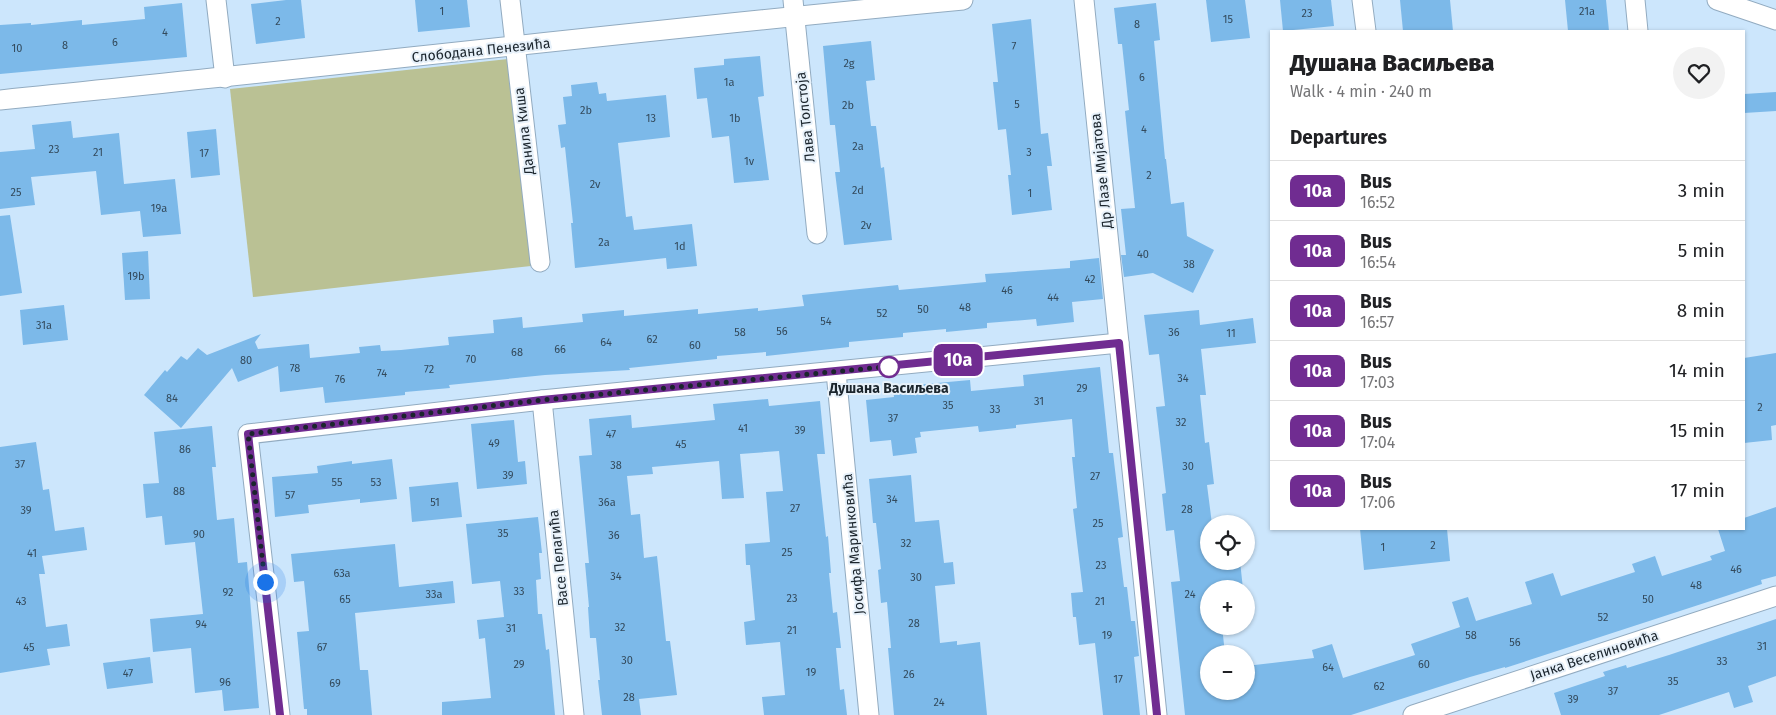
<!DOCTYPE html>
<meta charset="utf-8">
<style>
:root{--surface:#fff;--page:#f2f2f2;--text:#202124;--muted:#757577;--line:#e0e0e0}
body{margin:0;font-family:"Fira Sans",sans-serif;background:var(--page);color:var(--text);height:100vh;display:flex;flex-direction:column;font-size:19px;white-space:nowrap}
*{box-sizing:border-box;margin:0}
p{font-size:16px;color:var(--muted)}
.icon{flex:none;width:28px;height:28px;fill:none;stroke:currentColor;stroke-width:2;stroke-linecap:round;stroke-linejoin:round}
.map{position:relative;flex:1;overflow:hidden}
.side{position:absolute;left:1270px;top:30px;width:475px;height:500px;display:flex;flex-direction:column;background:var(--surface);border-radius:0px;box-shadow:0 1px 4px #0004}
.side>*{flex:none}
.badge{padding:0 10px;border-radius:8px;font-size:18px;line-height:32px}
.controls{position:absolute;left:1200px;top:515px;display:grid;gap:10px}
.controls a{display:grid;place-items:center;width:55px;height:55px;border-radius:50%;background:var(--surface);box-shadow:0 1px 4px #0004;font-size:25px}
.you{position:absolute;width:25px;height:25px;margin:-12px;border:4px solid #fff;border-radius:50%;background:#1a73e8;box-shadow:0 0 0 8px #1a73e833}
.map>.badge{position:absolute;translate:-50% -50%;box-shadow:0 0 0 2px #fff}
h2{padding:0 20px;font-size:19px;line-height:45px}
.round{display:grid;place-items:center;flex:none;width:52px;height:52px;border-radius:26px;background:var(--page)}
.head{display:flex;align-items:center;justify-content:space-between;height:85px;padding:0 20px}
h1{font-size:24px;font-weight:800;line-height:38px}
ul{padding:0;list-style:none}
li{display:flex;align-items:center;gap:15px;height:60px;padding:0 20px;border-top:1px solid var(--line)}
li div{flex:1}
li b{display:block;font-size:19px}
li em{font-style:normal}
li .badge{min-width:55px;font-weight:700;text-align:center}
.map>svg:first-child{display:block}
</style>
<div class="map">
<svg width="1776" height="715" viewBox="0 0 1776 715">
<rect width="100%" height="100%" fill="#cce6fc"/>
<!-- green -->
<polygon fill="#bac194" points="508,59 531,266 253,297 230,89"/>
<!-- building -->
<g fill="#7cb9e9">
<polygon points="286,0 301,0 305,38 256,44 251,4"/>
<polygon points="415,0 467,0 470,27 418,32"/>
<polygon points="1206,0 1245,0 1250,38 1211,42"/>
<polygon points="1280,0 1331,0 1334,26 1283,31"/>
<polygon points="1400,0 1450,0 1453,31 1403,31"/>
<polygon points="1565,0 1606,0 1609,31 1568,31"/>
<polygon points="182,3 187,57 0,74 0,25 31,23 31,25 82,20 82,25 145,19 144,7"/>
<polygon points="1156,3 1160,40 1154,41 1165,159 1166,159 1171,204 1184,202 1187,236 1214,250 1193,293 1153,273 1124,277 1121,255 1126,255 1121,209 1135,208 1125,111 1129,110 1122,44 1118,44 1114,8"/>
<polygon points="1031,19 1041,134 1048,133 1052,166 1047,166 1052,210 1012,215 1008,175 1011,175 1006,129 998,130 993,82 998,82 992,24"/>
<polygon points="871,41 875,80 866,81 871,126 876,126 881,168 884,167 892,240 844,245 835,172 840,172 835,125 830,125 823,46"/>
<polygon points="760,56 764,96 758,97 769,180 734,183 729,136 712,138 707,98 697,99 694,68 724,65 724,59"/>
<polygon points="597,82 599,94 606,93 607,101 666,95 670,137 618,143 626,217 632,216 634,230 692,224 697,266 667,269 666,258 575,268 571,223 573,223 565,147 561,148 558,125 566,124 563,97 572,96 571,85"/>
<polygon points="1776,92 1776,111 1744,113 1744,94"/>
<polygon points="71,121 73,138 119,133 124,184 175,179 181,234 143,237 140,211 101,215 96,171 31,177 35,205 0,209 0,152 35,149 32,125"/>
<polygon points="216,129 220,175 191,178 187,132"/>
<polygon points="10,215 22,293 0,296 0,216"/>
<polygon points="148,251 150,299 125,300 122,253"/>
<polygon points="1099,258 1103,299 1072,302 1074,322 1037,326 1036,319 987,323 987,328 946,332 946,329 903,333 903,337 849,342 849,347 766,356 766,352 717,356 717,359 629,368 630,370 545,375 449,385 450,388 405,392 405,395 325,403 323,387 280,392 278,366 238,382 232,368 181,428 144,395 165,370 167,372 181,356 187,360 198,348 207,355 261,334 255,342 258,349 309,344 310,358 360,353 359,347 380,345 381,351 401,350 449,345 448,337 494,333 493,320 522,317 523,328 583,322 582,314 624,310 624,316 698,309 698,314 758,308 758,311 804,306 802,295 898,285 899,290 986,282 985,274 1070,268 1070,261"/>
<polygon points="64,305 68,340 23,345 20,310"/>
<polygon points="1199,310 1200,325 1253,318 1256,343 1201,349 1206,395 1200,395 1205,443 1209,442 1214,484 1207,485 1212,524 1209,524 1209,561 1240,561 1243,589 1209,589 1209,626 1222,626 1225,654 1209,654 1209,691 1246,691 1246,666 1314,658 1312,650 1332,644 1343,678 1415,655 1411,644 1460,627 1452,602 1468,597 1476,621 1532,604 1525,582 1553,573 1561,596 1635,572 1632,564 1655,556 1662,576 1712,560 1710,556 1725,551 1718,529 1744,529 1744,518 1776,507 1776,576 1761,580 1762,584 1726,596 1505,668 1505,667 1470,677 1351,715 1185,715 1171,582 1180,581 1174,530 1166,531 1162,494 1166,493 1156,407 1165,406 1159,354 1149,355 1144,315"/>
<polygon points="1776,353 1776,425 1771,426 1772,440 1744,443 1744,358"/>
<polygon points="1100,367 1109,453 1113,453 1123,537 1118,538 1124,587 1127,587 1131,621 1135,621 1139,656 1134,657 1140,715 1103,715 1095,643 1079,645 1076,617 1073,617 1071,593 1083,592 1073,509 1077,508 1072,457 1075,457 1072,419 1016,425 1016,428 979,432 978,426 920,432 921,437 915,438 917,453 893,456 891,440 870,442 866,400 894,397 893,387 970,380 971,391 1024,386 1023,375"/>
<polygon points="768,399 769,406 820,401 825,454 817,454 826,537 828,536 831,573 829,573 833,613 837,612 841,648 836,648 840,690 844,689 847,715 764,715 762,697 785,695 780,642 746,645 744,622 755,620 750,565 746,565 745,544 770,542 766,492 783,491 779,451 740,454 744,498 722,499 719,461 652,467 653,474 627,476 631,515 640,514 644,558 657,556 666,641 670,641 677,695 639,699 641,715 602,715 598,680 600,680 596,638 590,638 588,607 589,607 585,563 589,563 579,456 592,455 589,419 631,415 632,428 715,420 713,404"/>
<polygon points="514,420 518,462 525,461 527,484 477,489 471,424"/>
<polygon points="212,426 216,467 212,467 217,520 234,518 238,563 247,562 259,708 224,711 222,690 195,693 191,648 153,652 150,619 203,614 195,542 165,545 162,516 146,518 143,484 159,483 154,432"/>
<polygon points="36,442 43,490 49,489 55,531 84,527 87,550 42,556 45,574 39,574 46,627 67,624 70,646 47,649 50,665 0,673 0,447"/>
<polygon points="392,459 397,499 360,503 360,499 308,505 309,513 275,517 272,477 318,473 317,466 352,461 352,464"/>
<polygon points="911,475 915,522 939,520 944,563 953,562 955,584 935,586 940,643 957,641 957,645 980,642 987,715 894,715 888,648 891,648 887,602 881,603 878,570 881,569 876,523 873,523 869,479"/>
<polygon points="458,482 462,517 412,522 409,487"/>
<polygon points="538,517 542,553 539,553 541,579 536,580 538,614 542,614 546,650 549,649 555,715 442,715 442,702 491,698 485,638 479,639 477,620 504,617 500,581 472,584 466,524"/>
<polygon points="1360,529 1447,529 1450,561 1364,570"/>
<polygon points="395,544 399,587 453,581 455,603 355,613 360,670 368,670 372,715 307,715 307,709 304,709 297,632 309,631 304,581 294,582 291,554"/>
<polygon points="1776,619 1776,676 1748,686 1753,702 1734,708 1729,692 1659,715 1561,715 1554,693 1605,676 1603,672 1626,665 1627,668 1669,655"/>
<polygon points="150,657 153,683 107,689 103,663"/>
</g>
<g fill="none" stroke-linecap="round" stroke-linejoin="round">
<defs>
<g id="minor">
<polyline points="216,0 225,78"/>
<polyline points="510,0 540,262"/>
<polyline points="793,0 817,234"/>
<polyline points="1084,0 1157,715"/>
<polyline points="1362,0 1366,31"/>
<polyline points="1635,0 1638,31"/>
<polyline points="1717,0 1776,20"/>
<path d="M 0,100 C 321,68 642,30 963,0"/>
<polyline points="836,372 869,715"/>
<polyline points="542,400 574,715"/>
<polyline points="280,715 248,434 542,400 1119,343"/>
<polyline points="1413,715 1776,596"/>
</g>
</defs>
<!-- minor casing -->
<use href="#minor" stroke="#92abc0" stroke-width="21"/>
<!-- minor -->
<use href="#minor" stroke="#fff" stroke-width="19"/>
</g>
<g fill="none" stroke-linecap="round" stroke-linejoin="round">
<defs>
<polyline id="line" points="280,715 248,434 542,400 1119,343 1157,715"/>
</defs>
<!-- line casing -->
<use href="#line" stroke="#fff" stroke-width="11"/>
<!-- line -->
<use href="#line" stroke="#702c91" stroke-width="8"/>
<!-- walk -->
<polyline stroke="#1b252d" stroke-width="5" stroke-dasharray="0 9" points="265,582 248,434 542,400 893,366 889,367"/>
</g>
<!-- markers -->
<circle fill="#fff" stroke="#702c91" stroke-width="2.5" cx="889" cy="367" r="10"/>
<g text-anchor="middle" stroke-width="4" stroke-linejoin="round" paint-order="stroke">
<!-- number labels -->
<g font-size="11" fill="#334a5c">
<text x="442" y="15">1</text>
<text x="1587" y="15">21a</text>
<text x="1307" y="17">23</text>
<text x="1228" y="23">15</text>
<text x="278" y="25">2</text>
<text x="1137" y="28">8</text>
<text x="165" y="36">4</text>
<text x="115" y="46">6</text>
<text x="65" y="49">8</text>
<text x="1014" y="50">7</text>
<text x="17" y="52">10</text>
<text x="849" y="67">2g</text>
<text x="1142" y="81">6</text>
<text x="729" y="86">1a</text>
<text x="1017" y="108">5</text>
<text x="848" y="109">2b</text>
<text x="586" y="114">2b</text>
<text x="651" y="122">13</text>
<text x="735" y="122">1b</text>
<text x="1144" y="133">4</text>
<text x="858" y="150">2a</text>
<text x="54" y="153">23</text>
<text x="98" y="156">21</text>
<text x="1029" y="156">3</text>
<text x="204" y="157">17</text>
<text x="749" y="165">1v</text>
<text x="1149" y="179">2</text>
<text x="595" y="188">2v</text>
<text x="858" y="194">2d</text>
<text x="16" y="196">25</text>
<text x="1030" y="197">1</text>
<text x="159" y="212">19a</text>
<text x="866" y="229">2v</text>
<text x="604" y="246">2a</text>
<text x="680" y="250">1d</text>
<text x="1143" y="258">40</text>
<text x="1189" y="268">38</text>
<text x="136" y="280">19b</text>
<text x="1090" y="283">42</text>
<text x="1007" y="294">46</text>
<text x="1053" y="301">44</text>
<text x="965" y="311">48</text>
<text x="923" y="313">50</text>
<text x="882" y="317">52</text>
<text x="826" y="325">54</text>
<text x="44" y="329">31a</text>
<text x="782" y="335">56</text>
<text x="740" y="336">58</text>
<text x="1174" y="336">36</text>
<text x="1231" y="337">11</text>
<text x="652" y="343">62</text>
<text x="606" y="346">64</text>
<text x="695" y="349">60</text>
<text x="560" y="353">66</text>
<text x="517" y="356">68</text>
<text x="471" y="363">70</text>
<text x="246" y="364">80</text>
<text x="295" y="372">78</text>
<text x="429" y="373">72</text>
<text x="382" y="377">74</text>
<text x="1183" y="382">34</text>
<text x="340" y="383">76</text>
<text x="1082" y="392">29</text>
<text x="172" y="402">84</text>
<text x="1039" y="405">31</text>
<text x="948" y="409">35</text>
<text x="1760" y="411">2</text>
<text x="995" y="413">33</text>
<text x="893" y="422">37</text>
<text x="1181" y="426">32</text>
<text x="743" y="432">41</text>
<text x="800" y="434">39</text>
<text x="611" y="438">47</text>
<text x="494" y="447">49</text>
<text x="681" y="448">45</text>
<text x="185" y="453">86</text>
<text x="20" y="468">37</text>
<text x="616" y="469">38</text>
<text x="1188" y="470">30</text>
<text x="508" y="479">39</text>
<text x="1095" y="480">27</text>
<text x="337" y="486">55</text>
<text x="376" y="486">53</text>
<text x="179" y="495">88</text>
<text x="290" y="499">57</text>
<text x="892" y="503">34</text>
<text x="435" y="506">51</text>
<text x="607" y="506">36a</text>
<text x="795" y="512">27</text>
<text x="1187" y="513">28</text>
<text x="26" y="514">39</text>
<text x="1098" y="527">25</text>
<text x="503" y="537">35</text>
<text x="199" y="538">90</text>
<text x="614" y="539">36</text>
<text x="906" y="547">32</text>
<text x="1433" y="549">2</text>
<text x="1383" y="551">1</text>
<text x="787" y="556">25</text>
<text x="32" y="557">41</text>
<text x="1101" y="569">23</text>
<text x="1736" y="573">46</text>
<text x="342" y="577">63a</text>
<text x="616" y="580">34</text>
<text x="916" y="581">30</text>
<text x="1696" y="589">48</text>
<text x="519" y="595">33</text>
<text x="228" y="596">92</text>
<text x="434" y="598">33a</text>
<text x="1190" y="598">24</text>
<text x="792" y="602">23</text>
<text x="345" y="603">65</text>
<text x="1648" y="603">50</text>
<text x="21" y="605">43</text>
<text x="1100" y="605">21</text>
<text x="1603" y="621">52</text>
<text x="914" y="627">28</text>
<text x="201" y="628">94</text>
<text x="620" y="631">32</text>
<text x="511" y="632">31</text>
<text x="792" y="634">21</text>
<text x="1107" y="639">19</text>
<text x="1471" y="639">58</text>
<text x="1515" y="646">56</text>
<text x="1762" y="650">31</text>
<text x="29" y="651">45</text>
<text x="322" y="651">67</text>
<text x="627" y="664">30</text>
<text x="1722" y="665">33</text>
<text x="519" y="668">29</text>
<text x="1424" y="668">60</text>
<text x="1328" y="671">64</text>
<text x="811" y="676">19</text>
<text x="128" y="677">47</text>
<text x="909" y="678">26</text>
<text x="1118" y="683">17</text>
<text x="1673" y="685">35</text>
<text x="225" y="686">96</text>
<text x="335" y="687">69</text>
<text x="1379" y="690">62</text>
<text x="1613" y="695">37</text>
<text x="629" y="701">28</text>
<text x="1573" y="703">39</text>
<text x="939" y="706">24</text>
</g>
<!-- street labels -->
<g font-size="14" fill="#1b252d" stroke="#e7f1fa">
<text transform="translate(481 50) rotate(-6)" y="5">Слободана Пенезића</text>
<text transform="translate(805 117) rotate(-96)" y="5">Лава Толстоја</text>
<text transform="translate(524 131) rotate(-97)" y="5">Данила Киша</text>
<text transform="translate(1101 171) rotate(-96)" y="5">Др Лазе Мијатова</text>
<text transform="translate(853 544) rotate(-95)" y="5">Јосифа Маринковића</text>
<text transform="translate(558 558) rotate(-96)" y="5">Васе Пелагића</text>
<text transform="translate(1594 655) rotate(-18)" y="5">Јанка Веселиновића</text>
</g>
<!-- stop labels -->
<g font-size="14" font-weight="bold" fill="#1b252d" stroke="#e7f1fa">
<text x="889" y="393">Душана Васиљева</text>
</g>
</g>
</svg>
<div class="controls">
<a><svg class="icon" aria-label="locate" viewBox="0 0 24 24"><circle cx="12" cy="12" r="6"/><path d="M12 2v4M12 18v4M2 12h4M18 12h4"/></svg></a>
<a>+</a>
<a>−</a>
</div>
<div class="you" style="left:265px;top:582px"></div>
<b class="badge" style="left:958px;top:360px;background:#702c91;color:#fff">10а</b>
<section class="side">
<div class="head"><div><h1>Душана Васиљева</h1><p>Walk · 4 min · 240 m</p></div><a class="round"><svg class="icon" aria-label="heart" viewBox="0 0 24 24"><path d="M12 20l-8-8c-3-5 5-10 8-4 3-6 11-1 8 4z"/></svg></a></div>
<h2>Departures</h2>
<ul>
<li><span class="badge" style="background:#702c91;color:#fff">10а</span><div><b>Bus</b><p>16:52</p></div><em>3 min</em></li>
<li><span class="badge" style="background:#702c91;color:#fff">10а</span><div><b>Bus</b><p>16:54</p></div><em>5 min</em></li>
<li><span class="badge" style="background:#702c91;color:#fff">10а</span><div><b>Bus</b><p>16:57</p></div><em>8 min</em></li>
<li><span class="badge" style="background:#702c91;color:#fff">10а</span><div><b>Bus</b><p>17:03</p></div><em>14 min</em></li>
<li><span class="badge" style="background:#702c91;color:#fff">10а</span><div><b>Bus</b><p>17:04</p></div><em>15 min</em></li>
<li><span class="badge" style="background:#702c91;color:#fff">10а</span><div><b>Bus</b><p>17:06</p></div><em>17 min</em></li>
</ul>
</section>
</div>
